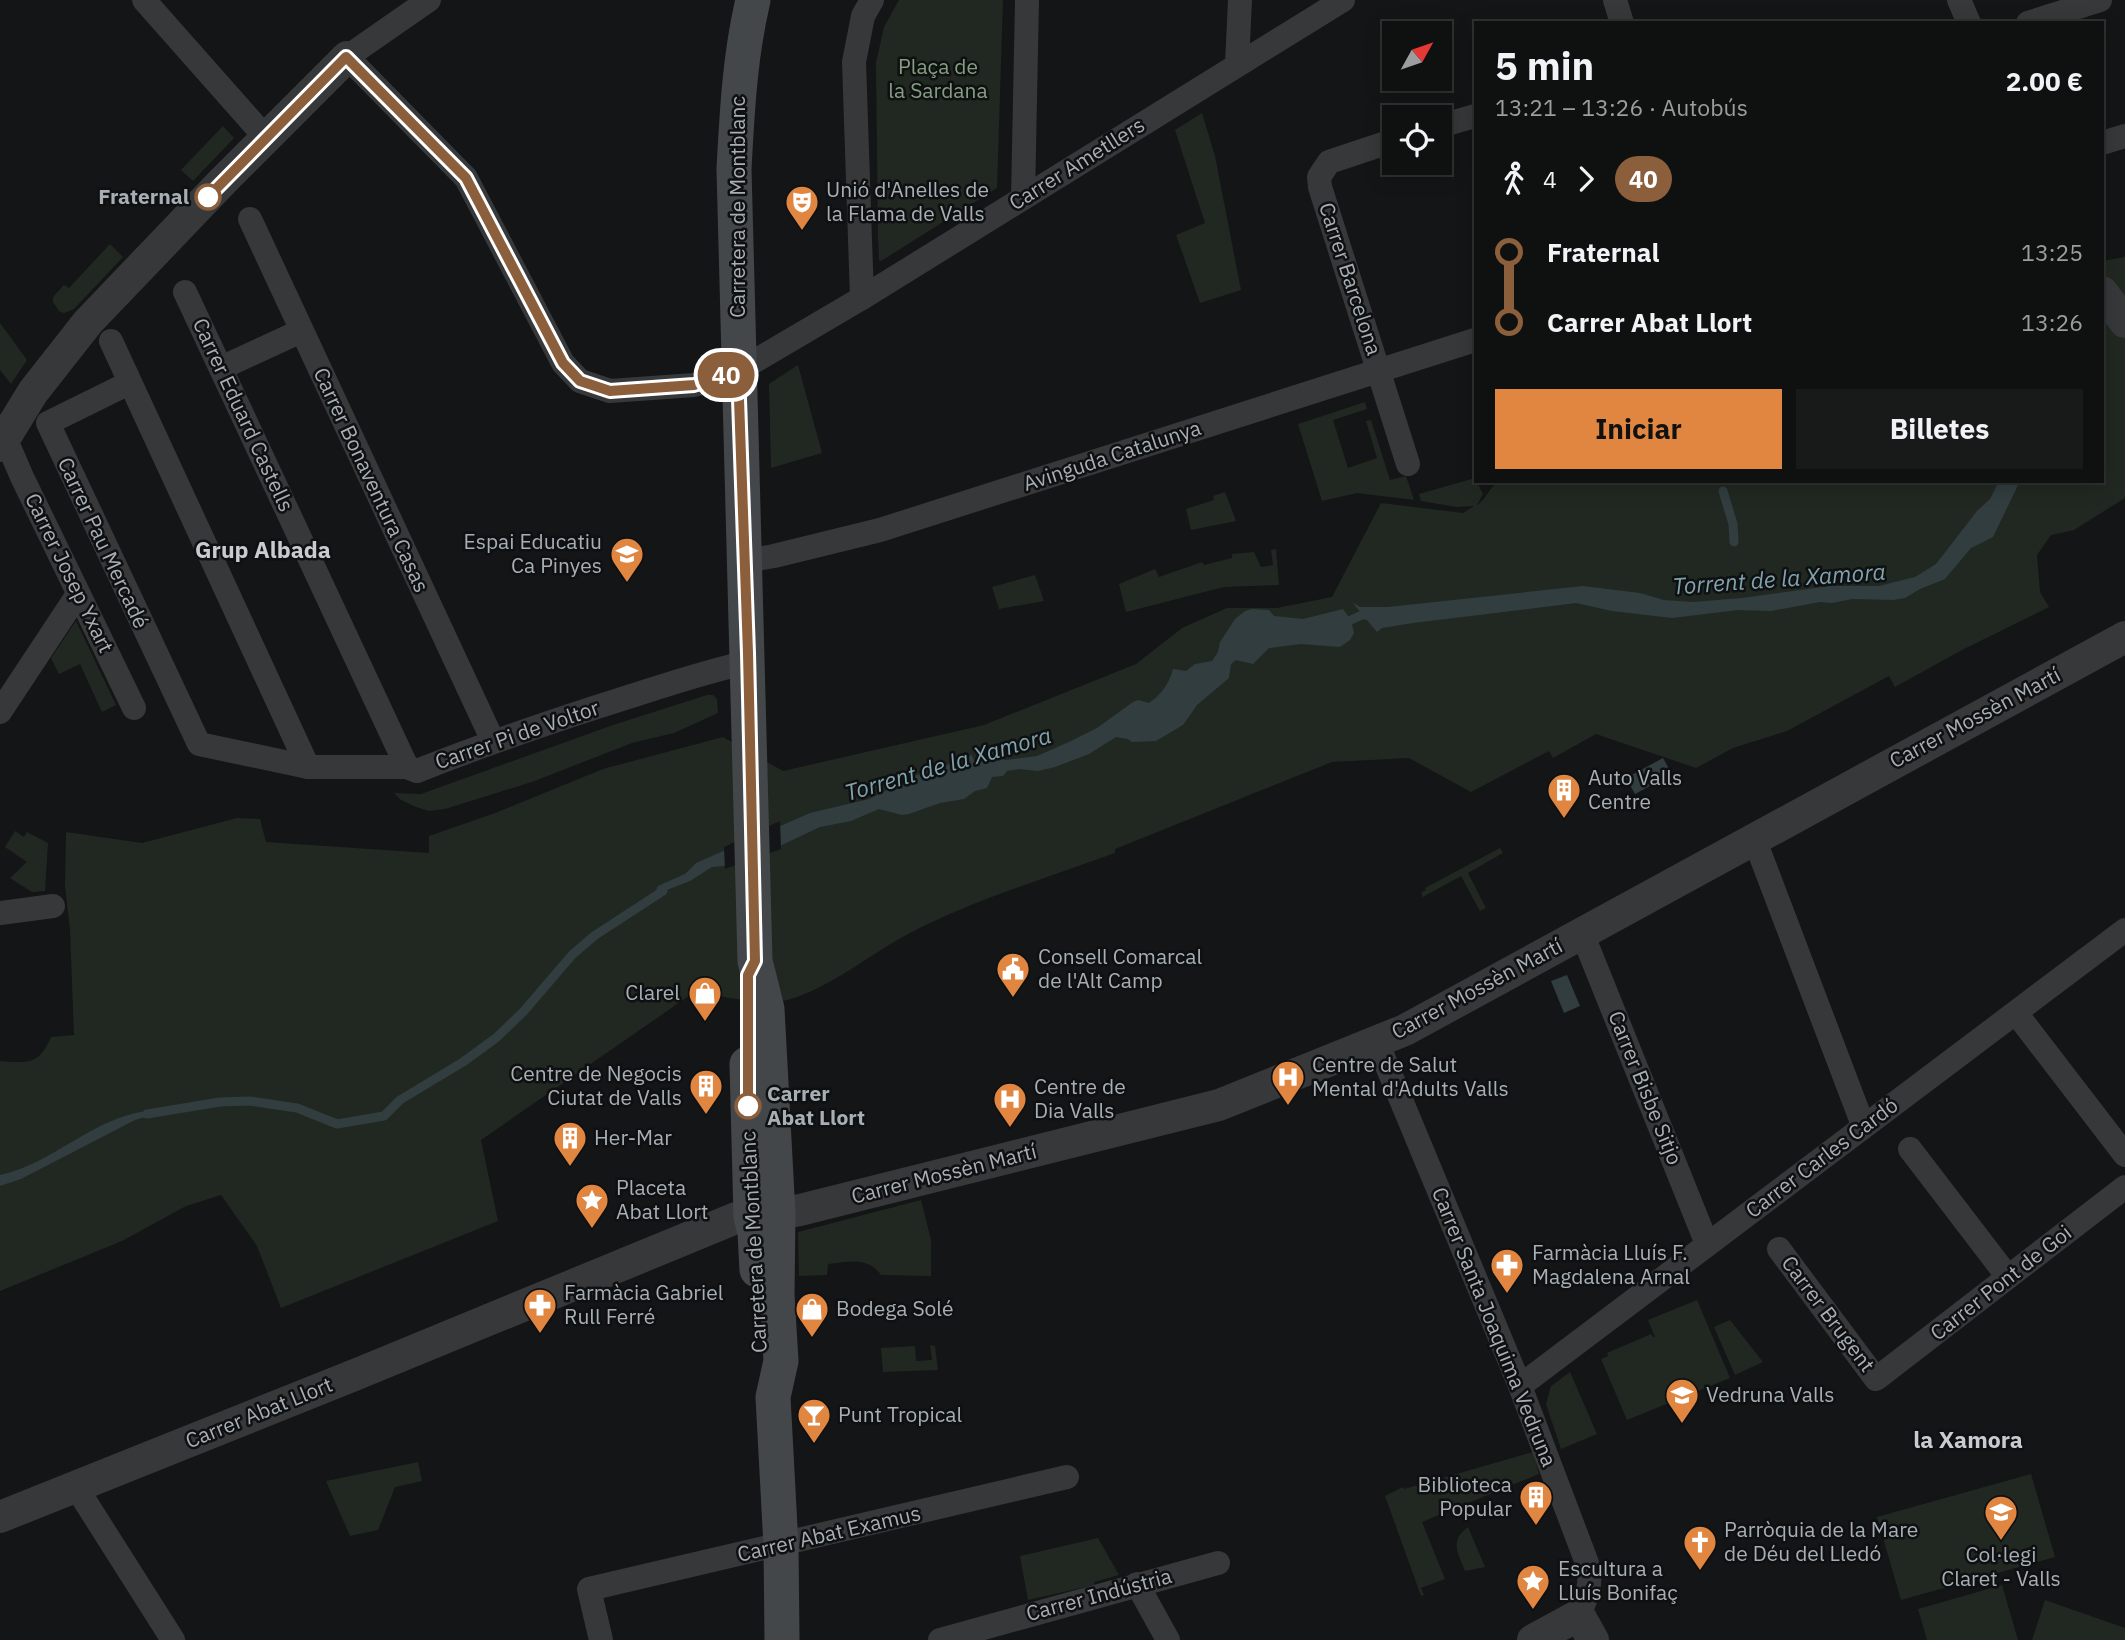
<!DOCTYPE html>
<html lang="es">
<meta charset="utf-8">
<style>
:root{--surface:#0f1010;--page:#181919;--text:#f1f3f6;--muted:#9b9d9f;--line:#2f3030;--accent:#e18641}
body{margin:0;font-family:"IBM Plex Sans",sans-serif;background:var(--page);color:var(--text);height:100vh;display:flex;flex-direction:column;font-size:26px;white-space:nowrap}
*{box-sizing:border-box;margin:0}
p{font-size:23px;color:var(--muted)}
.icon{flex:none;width:38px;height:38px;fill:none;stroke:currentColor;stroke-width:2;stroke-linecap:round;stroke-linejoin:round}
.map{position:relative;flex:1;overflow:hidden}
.details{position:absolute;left:1474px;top:21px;width:630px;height:462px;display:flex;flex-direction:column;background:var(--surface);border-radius:0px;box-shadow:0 4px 18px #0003,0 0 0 2px var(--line)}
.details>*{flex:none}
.badge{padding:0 14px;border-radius:23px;font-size:24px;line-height:46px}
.needle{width:46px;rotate:50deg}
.buttons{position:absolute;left:1382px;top:21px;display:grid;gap:14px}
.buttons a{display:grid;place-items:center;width:70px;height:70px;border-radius:0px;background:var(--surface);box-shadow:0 4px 18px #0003,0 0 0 2px var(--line);font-size:35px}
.map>.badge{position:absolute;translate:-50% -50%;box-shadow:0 0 0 4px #fff}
.legs{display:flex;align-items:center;gap:10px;height:77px;padding:0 21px;font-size:23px}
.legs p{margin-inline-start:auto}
.overview{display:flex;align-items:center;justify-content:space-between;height:119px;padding:0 21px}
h1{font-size:38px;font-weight:700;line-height:52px}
.primary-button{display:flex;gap:14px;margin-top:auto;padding:14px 21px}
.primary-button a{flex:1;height:80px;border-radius:0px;background:var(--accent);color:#111;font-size:28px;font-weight:700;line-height:80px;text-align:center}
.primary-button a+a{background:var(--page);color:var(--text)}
ul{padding:0 21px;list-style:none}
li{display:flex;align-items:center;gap:24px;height:70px;font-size:26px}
li i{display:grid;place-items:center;width:10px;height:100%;margin:0 9px;background:currentColor}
li i::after{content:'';width:18px;height:18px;margin:-9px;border:5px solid;border-radius:50%;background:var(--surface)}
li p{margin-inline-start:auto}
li:first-child i{background:linear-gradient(#0000 50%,currentColor 0)}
li:last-child i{background:linear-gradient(currentColor 50%,#0000 0)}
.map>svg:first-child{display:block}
</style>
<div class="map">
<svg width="2125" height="1640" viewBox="0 0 2125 1640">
<rect width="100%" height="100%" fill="#141516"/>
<!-- green -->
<g fill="#212821">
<polygon points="899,0 1003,0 997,188 881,261 879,260 878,237 876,63 884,27"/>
<polygon points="1202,113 1215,156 1241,290 1200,303 1176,235 1205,223 1175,130"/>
<polygon points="223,126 234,138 193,181 181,170"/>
<polygon points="110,244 123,257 74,309 64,313 59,311 53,302 53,297 64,285 69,288"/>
<path d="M 2125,257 L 2125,498 L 2074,530 L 2051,535 L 2037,555 L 2040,592 L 2049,607 L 1962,650 L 1895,687 L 1889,676 L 1787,731 L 1733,748 L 1696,768 L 1596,734 L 1553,758 L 1549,751 L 1471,792 L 1409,758 L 1332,762 L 1115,849 L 1115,853 C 1047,878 976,899 912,932 C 871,953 835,985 791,999 C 771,1006 718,997 696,991 L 481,1140 L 498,1221 L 281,1308 L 257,1246 L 221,1195 L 186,1206 L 122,1241 L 0,1291 L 0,1061 C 29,1063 39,1065 51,1037 L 74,1035 L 70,930 L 65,886 L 66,832 L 142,843 L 237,818 L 260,819 L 266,842 L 429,853 L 429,836 L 495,813 L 603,769 L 723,737 L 783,771 L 984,725 L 1136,664 L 1182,628 L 1227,608 L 1277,608 L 1332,597 L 1381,503 L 1463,513 L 1474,506 L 1456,507 L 1421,501 L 1419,494 L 1475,478 L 1483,494 L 1477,505 C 1487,499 1490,484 1501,481 L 2102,481 L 2102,261 Z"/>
<polygon points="0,323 27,360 11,384 0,370"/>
<polygon points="798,365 822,453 771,468 769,384"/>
<polygon points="1365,402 1367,409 1333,420 1348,468 1377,458 1366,421 1371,420 1390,480 1406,476 1414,500 1357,493 1322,501 1298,424"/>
<polygon points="1225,492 1236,521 1191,530 1186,509 1214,500 1213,496"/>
<polygon points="1276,549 1279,585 1224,587 1126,612 1119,584 1155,569 1159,577 1202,562 1204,565 1232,558 1232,554 1254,552 1261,567 1273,565 1271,550"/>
<polygon points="1035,575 1044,601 999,609 992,587"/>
<polygon points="76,621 116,705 102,712 80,664 59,674 51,658"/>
<polygon points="707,695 713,695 717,699 718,713 674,733 632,743 532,782 445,809 429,811 416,807 401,800 394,793 421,794 613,725"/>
<polygon points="15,831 24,837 27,832 48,843 45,891 32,892 10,878 27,862 5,847"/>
<polygon points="1500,848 1503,853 1468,873 1486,908 1480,911 1461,876 1423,897 1421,893 1426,890 1425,888"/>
<path d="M 921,1200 L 931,1240 L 931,1276 L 881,1275 C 868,1256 848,1262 828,1264 L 827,1275 L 799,1276 L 798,1232 Z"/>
<polygon points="1697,1300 1730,1378 1627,1420 1601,1359 1608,1356 1607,1353 1651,1334 1653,1337 1655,1337 1648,1320"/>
<polygon points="1730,1320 1763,1362 1735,1375 1714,1327"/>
<polygon points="930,1345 935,1346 938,1370 883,1372 881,1348 915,1346 916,1361 932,1360"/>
<polygon points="1570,1372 1597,1434 1561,1449 1546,1404 1551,1386"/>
<polygon points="1533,1452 1539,1474 1422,1522 1445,1579 1421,1588 1424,1595 1421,1596 1385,1496 1403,1487 1404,1489"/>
<polygon points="418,1462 422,1481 395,1487 378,1530 350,1536 326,1481"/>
<polygon points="2031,1474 2055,1557 1901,1600 1877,1517"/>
<path d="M 1468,1527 L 1485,1567 L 1465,1571 C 1458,1552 1449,1541 1468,1527 Z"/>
<polygon points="1098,1538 1119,1575 1094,1582 1094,1585 1028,1600 1020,1556"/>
<polygon points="2002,1585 2018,1640 1927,1640 1918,1609"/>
<polygon points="2045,1600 2125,1628 2125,1640 2032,1640"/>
</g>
<!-- water -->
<g fill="#313d3f">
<polygon points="1999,481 2020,481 1993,537 1971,548 1945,579 1920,589 1905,598 1893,600 1852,599 1832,603 1820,602 1771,611 1738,610 1672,618 1612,611 1576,603 1413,623 1382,628 1377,632 1352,602 1360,607 1388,607 1583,586 1640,593 1664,600 1693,602 1742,598 1830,586 1879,586 1915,577 1936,564 1977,511 1990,499"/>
<path d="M 1252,609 L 1269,610 L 1274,616 L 1303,619 L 1343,609 L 1351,620 L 1354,633 L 1350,640 L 1340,647 L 1301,644 L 1269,648 L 1253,664 L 1236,660 L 1231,664 L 1229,678 L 1197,705 L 1183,725 L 1156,741 L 1132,742 L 1128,739 L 1116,737 L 1089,754 L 1055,767 L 1038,771 L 1019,769 L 1007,771 L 1003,776 L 992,777 L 987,788 L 975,791 L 964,799 L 940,803 L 909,814 L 902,815 L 879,809 L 851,821 L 820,827 L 782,845 L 723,866 L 712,867 L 690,881 L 654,895 L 658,886 L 685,874 L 696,863 L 810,813 L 869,799 L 929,769 L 949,764 L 963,767 L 971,754 L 975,762 L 980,762 L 985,759 L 994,762 L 995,759 L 987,753 L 994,752 L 1005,760 L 1037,756 L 1071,741 L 1097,728 L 1133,702 L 1138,700 L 1149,703 C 1161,695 1170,682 1173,669 L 1186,671 L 1195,664 L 1212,661 L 1218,652 L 1220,642 L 1235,619 L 1245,611 Z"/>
<polygon points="1663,758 1672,774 1635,794 1626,778"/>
<polygon points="1567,975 1580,1006 1564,1013 1551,981"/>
<path d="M 148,1111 L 158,1113 L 135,1120 L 21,1179 L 0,1186 L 0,1175 C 53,1164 93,1117 148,1111 Z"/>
</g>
<!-- pier -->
<polygon fill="#141516" points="780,821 781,849 725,869 724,847"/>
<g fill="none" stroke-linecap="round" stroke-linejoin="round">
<!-- stream -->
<g stroke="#313d3f" stroke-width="9">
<polyline points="1723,491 1733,524 1734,542"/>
<polyline points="1342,624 1362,615 1371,615"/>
<polyline points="147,1114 220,1102 250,1101 297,1108 337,1124 384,1116 400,1100 463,1062 496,1038 524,1011 572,955 594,936 663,891"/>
</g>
<!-- minor -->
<g stroke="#36383a" stroke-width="24">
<polyline points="144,0 266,138"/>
<polyline points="429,0 347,57 466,178 563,363 580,381 610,391 694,385 738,371 862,298 1343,0"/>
<polyline points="1615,0 1622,23"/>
<polyline points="1959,0 1969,23"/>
<polyline points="2028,23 2100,0"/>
<polyline points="1237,65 1240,0"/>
<polyline points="1440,126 1475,116"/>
<polyline points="1395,140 1329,162 1319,177 1320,187 1408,464"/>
<polyline points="2102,143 2125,136"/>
<polyline points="1023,198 1027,0"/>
<polyline points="250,219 493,741"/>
<polyline points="185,292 407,767"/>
<polyline points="862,298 854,62 863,16 872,0"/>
<polyline points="111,341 308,767"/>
<polyline points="221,368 301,331"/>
<path d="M 129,383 L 48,423 L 199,744 L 308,767 L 407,767 L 417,771 C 485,744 555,720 625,698 C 666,685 707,671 749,662"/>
<polyline points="0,426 22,477 134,708"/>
<polyline points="746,561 774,556 880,530 1475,340"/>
<polyline points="0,712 78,594"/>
<polyline points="1754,838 1863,1125"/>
<polyline points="0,913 53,906"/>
<polyline points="1582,933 1707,1244"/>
<polyline points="2016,1013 2125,1155"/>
<path d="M 1377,1042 L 1520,1386 L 1587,1563 C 1593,1581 1587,1597 1579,1615"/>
<polyline points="1910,1149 2008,1277"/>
<polyline points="1779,1249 1876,1379 2125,1187"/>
<polyline points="1520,1386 2125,930"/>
<polyline points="76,1487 173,1640"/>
<polyline points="1137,1584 1168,1640"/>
<polyline points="601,1640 589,1589 1067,1477"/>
<polyline points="940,1640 1218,1563"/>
</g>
<!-- tertiary -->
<g stroke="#36383a" stroke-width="32">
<polyline points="2102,292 2125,322"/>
<polyline points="0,446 33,392 88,322 222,182 347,57"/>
<polyline points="778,1214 800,1210 1219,1105 1405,1030 2125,637"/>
<polyline points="0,1517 357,1374 736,1218 751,1217"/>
<polyline points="1533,1640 1579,1615 1593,1640"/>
</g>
<!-- secondary -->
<g stroke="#44474a" stroke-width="35">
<path d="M 753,0 C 740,55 737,112 734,169 L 755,961 L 767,1009 L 778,1214 L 777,1295 L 781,1361 L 773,1397 L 781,1546 L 782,1640"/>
<polyline points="747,1064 751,1217 755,1232 757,1270"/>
</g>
</g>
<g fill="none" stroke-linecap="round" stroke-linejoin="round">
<defs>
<polyline id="line-1" points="208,197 346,57 466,178 563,363 580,381 610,391 694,385 738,371 748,653 755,961 748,975 748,1106"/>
</defs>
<!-- line-1 casing -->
<use href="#line-1" stroke="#fff" stroke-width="16"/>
<!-- line-1 -->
<use href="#line-1" stroke="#8b5e3c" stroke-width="10"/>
</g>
<!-- icons -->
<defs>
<symbol id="theatre-pin" viewBox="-11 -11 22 30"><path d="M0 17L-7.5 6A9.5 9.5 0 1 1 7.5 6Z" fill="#e18641" stroke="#0f1011"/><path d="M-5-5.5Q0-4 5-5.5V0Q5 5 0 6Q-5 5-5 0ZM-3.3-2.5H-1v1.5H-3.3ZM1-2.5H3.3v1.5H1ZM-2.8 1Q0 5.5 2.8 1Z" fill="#fff"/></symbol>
<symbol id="school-pin" viewBox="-11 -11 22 30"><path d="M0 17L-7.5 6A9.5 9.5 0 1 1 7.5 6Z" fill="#e18641" stroke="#0f1011"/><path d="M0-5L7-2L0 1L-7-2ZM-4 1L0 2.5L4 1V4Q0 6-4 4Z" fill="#fff"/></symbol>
<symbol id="building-pin" viewBox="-11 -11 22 30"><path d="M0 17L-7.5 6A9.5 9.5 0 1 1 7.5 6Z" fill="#e18641" stroke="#0f1011"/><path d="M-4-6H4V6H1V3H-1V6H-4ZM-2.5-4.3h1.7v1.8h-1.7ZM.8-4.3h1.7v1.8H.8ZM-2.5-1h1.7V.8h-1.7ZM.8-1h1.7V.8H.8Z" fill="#fff"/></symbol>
<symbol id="civic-pin" viewBox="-11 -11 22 30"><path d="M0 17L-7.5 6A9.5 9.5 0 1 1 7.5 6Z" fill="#e18641" stroke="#0f1011"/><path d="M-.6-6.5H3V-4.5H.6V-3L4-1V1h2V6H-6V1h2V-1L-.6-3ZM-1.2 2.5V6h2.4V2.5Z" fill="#fff"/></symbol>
<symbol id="shop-pin" viewBox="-11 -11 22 30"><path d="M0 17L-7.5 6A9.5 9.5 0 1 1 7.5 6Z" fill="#e18641" stroke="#0f1011"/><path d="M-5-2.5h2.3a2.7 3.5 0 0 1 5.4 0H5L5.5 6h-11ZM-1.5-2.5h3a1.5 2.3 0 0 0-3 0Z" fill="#fff"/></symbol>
<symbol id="hospital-pin" viewBox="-11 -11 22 30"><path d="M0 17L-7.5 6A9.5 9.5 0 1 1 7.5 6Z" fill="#e18641" stroke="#0f1011"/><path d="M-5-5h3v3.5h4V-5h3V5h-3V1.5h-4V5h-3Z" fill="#fff"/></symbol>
<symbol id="sight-pin" viewBox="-11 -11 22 30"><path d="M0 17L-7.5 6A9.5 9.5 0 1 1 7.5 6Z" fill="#e18641" stroke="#0f1011"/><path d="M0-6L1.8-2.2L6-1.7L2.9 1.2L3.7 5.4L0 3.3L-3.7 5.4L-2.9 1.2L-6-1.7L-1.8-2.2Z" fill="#fff"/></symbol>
<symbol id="pharmacy-pin" viewBox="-11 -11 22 30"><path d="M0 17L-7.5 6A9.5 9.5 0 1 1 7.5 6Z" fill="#e18641" stroke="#0f1011"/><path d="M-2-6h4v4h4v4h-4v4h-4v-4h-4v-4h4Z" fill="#fff"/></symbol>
<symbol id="bar-pin" viewBox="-11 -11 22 30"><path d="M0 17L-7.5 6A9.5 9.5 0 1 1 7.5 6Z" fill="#e18641" stroke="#0f1011"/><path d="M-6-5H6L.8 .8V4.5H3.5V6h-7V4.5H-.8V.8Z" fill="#fff"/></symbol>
<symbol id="church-pin" viewBox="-11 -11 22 30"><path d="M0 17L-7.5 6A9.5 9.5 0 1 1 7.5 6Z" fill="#e18641" stroke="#0f1011"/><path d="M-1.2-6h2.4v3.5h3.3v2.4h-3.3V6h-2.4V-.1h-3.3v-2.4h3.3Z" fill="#fff"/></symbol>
</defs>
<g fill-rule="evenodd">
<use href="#theatre-pin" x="783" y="183" width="38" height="52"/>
<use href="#school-pin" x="608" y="535" width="38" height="52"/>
<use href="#building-pin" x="1545" y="771" width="38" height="52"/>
<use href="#civic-pin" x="994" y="950" width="38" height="52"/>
<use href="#shop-pin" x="686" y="974" width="38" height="52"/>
<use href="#hospital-pin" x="1269" y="1058" width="38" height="52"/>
<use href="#building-pin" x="687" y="1067" width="38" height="52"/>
<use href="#hospital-pin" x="991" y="1080" width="38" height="52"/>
<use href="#building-pin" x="551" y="1119" width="38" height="52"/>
<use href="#sight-pin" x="573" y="1181" width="38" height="52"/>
<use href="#pharmacy-pin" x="1488" y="1246" width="38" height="52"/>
<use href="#pharmacy-pin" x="521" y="1286" width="38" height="52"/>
<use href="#shop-pin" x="793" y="1290" width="38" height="52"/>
<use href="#school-pin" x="1663" y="1376" width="38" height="52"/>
<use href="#bar-pin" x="795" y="1396" width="38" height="52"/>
<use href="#building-pin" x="1517" y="1478" width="38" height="52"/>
<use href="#school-pin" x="1982" y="1493" width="38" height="52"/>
<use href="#church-pin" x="1681" y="1523" width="38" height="52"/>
<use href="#sight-pin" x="1514" y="1562" width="38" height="52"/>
</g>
<!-- markers -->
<g fill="#fff" stroke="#8b5e3c" stroke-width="3.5">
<circle cx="208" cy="197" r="12"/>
<circle cx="748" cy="1106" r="12"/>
</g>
<g text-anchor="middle" stroke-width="5" stroke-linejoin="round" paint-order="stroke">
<!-- park labels -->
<g font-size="21" fill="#859e80" stroke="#0f1011">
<text x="938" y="74">Plaça de<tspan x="938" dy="24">la Sardana</tspan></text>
</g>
<!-- street labels -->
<g font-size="21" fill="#a7afb5" stroke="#0f1011">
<text transform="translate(1077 164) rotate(-32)" y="7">Carrer Ametllers</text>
<text transform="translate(738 207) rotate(-90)" y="7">Carretera de Montblanc</text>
<text transform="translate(1350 279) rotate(72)" y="7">Carrer Barcelona</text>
<text transform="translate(243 415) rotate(65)" y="7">Carrer Eduard Castells</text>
<text transform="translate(1112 456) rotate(-18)" y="7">Avinguda Catalunya</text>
<text transform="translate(371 480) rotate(65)" y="7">Carrer Bonaventura Casas</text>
<text transform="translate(103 543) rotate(65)" y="7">Carrer Pau Mercadé</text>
<text transform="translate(69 573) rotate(64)" y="7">Carrer Josep Yxart</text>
<text transform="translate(1975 718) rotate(-28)" y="7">Carrer Mossèn Martí</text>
<text transform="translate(517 735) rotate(-19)" y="7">Carrer Pi de Voltor</text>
<text transform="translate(1477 989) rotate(-28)" y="7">Carrer Mossèn Martí</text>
<text transform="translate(1645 1088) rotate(68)" y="7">Carrer Bisbe Sitjo</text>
<text transform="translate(1822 1158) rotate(-37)" y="7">Carrer Carles Cardó</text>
<text transform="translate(944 1174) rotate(-14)" y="7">Carrer Mossèn Martí</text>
<text transform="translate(754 1242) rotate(-93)" y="7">Carretera de Montblanc</text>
<text transform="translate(2001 1283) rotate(-38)" y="7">Carrer Pont de Goi</text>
<text transform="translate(1828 1314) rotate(53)" y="7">Carrer Brugent</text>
<text transform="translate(1494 1327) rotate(68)" y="7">Carrer Santa Joaquima Vedruna</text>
<text transform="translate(259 1413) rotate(-22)" y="7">Carrer Abat Llort</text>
<text transform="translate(829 1534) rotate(-13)" y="7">Carrer Abat Examus</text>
<text transform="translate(1099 1595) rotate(-15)" y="7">Carrer Indústria</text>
</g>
<!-- poi labels -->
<g font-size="21" fill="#a7afb5" stroke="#0f1011" text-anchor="start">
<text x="826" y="197">Unió d'Anelles de<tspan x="826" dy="24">la Flama de Valls</tspan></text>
<text x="602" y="549" text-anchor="end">Espai Educatiu<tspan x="602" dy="24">Ca Pinyes</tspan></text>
<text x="1588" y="785">Auto Valls<tspan x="1588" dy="24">Centre</tspan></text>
<text x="1038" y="964">Consell Comarcal<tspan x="1038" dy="24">de l'Alt Camp</tspan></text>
<text x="680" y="1000" text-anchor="end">Clarel</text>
<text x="1312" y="1072">Centre de Salut<tspan x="1312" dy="24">Mental d'Adults Valls</tspan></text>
<text x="682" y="1081" text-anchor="end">Centre de Negocis<tspan x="682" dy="24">Ciutat de Valls</tspan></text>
<text x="1034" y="1094">Centre de<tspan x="1034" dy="24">Dia Valls</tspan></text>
<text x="594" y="1145">Her-Mar</text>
<text x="616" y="1195">Placeta<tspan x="616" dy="24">Abat Llort</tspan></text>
<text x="1532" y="1260">Farmàcia Lluís F.<tspan x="1532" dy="24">Magdalena Arnal</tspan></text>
<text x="564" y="1300">Farmàcia Gabriel<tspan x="564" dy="24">Rull Ferré</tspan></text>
<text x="836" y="1316">Bodega Solé</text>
<text x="1706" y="1402">Vedruna Valls</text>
<text x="838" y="1422">Punt Tropical</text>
<text x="1512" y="1492" text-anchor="end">Biblioteca<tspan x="1512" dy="24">Popular</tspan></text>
<text x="1724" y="1537">Parròquia de la Mare<tspan x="1724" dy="24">de Déu del Lledó</tspan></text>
<text x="2001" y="1562" text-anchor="middle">Col·legi<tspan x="2001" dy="24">Claret - Valls</tspan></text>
<text x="1558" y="1576">Escultura a<tspan x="1558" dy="24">Lluís Bonifaç</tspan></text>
</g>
<!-- stop labels -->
<g font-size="21" font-weight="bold" fill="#a7afb5" stroke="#0f1011" text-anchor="end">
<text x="189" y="204">Fraternal</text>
<text x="767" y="1101" text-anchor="start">Carrer<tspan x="767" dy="24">Abat Llort</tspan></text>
</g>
<!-- neighbourhood labels -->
<g font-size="23" font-weight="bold" fill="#c8ccd1" stroke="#0f1011">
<text x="263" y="558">Grup Albada</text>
<text x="1968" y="1448">la Xamora</text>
</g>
<!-- water labels -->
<g font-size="23" font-style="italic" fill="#81a3ad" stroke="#0f1011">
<text transform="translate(1779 579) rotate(-4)" y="8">Torrent de la Xamora</text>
<text transform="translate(948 764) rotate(-16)" y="8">Torrent de la Xamora</text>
</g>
</g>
</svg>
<div class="buttons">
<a><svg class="needle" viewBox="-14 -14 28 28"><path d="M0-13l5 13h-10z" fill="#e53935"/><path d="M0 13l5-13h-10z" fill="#9b9d9f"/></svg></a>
<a><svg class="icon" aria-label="locate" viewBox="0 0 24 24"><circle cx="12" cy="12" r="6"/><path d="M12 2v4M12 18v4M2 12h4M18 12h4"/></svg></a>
</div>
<b class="badge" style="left:726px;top:375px;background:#8b5e3c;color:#fff">40</b>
<section class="details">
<div class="overview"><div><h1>5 min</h1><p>13:21 – 13:26 · Autobús</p></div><b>2.00 €</b></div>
<div class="legs"><svg class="icon" aria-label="walk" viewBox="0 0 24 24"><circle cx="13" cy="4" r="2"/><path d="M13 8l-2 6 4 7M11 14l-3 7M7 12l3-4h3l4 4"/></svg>4<svg class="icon" aria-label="forward" viewBox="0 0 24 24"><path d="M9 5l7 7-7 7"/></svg><b class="badge" style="background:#8b5e3c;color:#fff">40</b></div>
<ul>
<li><i style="color:#8b5e3c"></i><b>Fraternal</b><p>13:25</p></li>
<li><i style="color:#8b5e3c"></i><b>Carrer Abat Llort</b><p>13:26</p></li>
</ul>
<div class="primary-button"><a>Iniciar</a><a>Billetes</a></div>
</section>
</div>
